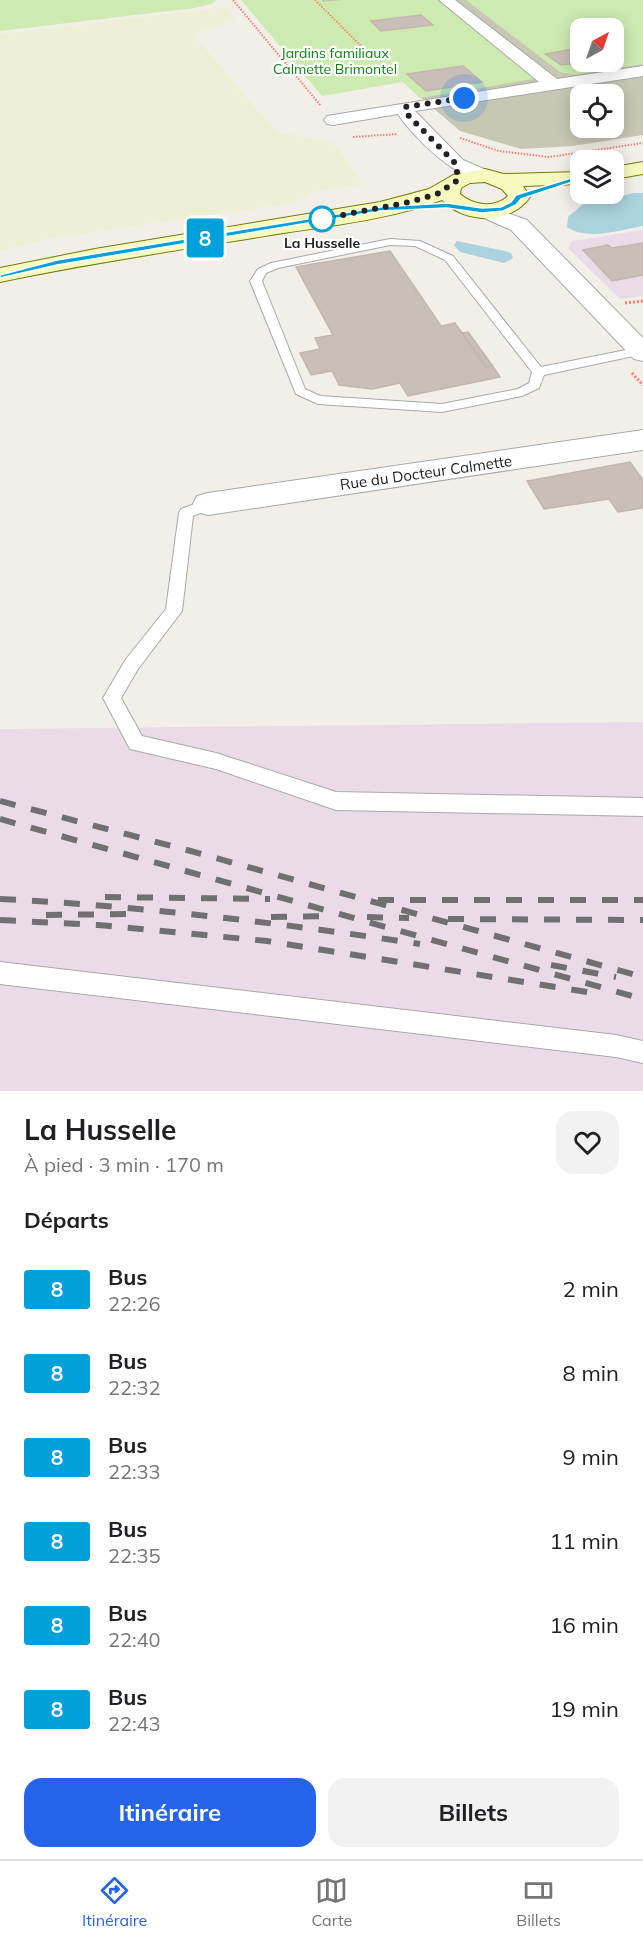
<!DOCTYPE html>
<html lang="fr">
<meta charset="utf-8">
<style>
:root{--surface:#fff;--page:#f2f2f2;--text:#202124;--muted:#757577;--line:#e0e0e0;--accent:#2563eb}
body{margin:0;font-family:Mulish,sans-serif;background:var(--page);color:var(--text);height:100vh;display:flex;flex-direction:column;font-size:22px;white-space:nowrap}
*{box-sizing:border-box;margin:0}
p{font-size:20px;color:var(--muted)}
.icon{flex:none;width:33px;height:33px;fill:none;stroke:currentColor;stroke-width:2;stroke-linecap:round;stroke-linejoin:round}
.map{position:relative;height:1091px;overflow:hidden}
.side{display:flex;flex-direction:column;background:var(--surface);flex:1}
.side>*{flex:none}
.badge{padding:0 12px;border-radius:4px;font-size:21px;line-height:39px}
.needle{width:39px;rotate:40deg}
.controls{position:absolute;left:570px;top:18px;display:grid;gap:12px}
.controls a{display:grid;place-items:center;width:54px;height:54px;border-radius:12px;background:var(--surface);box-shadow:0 3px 15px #0003;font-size:30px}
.you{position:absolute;width:30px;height:30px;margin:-15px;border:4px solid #fff;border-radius:50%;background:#1a73e8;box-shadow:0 0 0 9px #1a73e833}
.map>.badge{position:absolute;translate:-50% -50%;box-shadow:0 0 0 3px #fff}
h2{padding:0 24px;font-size:22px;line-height:54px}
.round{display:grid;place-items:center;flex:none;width:63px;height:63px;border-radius:18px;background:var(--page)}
.summary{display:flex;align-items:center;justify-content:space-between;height:102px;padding:0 24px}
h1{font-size:28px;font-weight:700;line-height:45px}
.button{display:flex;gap:12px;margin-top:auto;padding:12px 24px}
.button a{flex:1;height:69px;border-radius:18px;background:var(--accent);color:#fff;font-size:24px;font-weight:700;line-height:69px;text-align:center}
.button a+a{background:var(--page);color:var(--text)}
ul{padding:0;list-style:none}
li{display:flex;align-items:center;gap:18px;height:84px;padding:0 24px}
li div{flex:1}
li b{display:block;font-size:22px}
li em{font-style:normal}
li .badge{min-width:66px;font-weight:700;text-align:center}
.menu{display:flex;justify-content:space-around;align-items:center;height:84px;border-top:2px solid var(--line);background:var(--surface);font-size:16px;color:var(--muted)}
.menu a{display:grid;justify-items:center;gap:3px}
.menu .active{color:var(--accent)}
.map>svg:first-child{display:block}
</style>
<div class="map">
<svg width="643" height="1091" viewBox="0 0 643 1091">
<rect width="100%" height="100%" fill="#f2efe9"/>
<!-- industrial -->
<g fill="#ebdbe8">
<polygon points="643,230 643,296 620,299 568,248 572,241"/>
<polygon points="643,722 643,1091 0,1091 0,729"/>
</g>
<!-- construction -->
<path fill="#c7c7b4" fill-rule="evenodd" d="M 321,0 L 643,0 L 643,135 L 573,146 L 521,149 L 460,131 L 403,82 ZM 580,28 L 614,28 L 614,62 L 580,62 ZM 580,94 L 614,94 L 614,128 L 580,128 Z"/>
<!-- farmland -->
<polygon fill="#eef0d5" points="226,7 235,21 193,34 276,132 333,142 363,184 315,192 294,203 53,238 0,251 0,34"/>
<!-- grass -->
<g fill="#cdebb0" fill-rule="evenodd">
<polygon points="0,0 217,0 211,4 195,8 0,31"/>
<polygon points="241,0 321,0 323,2 342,0 438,0 532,76 534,79 420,98 403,82 322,96"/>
<path d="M 466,0 L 643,0 L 643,64 L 576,75 L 560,72 ZM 580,28 L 614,28 L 614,62 L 580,62 Z"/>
</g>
<!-- water -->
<g fill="#aad3df">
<path d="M 634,193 L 643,193 L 643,226 C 620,230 587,241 567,227 L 568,217 L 582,205 Z"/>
<polygon points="457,241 505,251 511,253 513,258 504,263 460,252 454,245"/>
</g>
<!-- building -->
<g fill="#c7bfb8" stroke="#c4b6ab" stroke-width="1.5">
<polygon points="421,15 433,25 381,31 371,21"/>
<polygon points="580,48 580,62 586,62 561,65 545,54"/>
<polygon points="463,66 482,82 426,91 407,74"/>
<polygon points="643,243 643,275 612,281 583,250 608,245 612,248"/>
<polygon points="390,251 441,326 455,323 486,367 492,365 500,377 408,396 400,383 372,389 339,385 332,371 311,375 300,353 320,349 315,338 333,335 296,267"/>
<polygon points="468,332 492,365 486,367 462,333"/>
<polygon points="630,462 643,480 643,508 618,512 609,499 544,509 527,481"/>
</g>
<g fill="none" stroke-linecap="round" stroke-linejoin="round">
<defs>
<g id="lane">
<path d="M 390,239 L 420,241 L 453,256 L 541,367 L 641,347 L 643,354 L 544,375 L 539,388 L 522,396 L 442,412 L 318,404 L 296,394 L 250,281 L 258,269 L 271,263 ZM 390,245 L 415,246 L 445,260 L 532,372 L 529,383 L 518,389 L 442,404 L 320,396 L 305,389 L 262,281 L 266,273 L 278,268 Z"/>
<polygon points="208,499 213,500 215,504 213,508 193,516 182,611 138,669 121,698 142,736 216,753 336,792 643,798 643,816 336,810 216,769 130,749 103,698 126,659 166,609 179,513 181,509"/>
<polygon points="0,962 616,1035 643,1041 643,1063 616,1057 0,984"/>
</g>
<g id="street">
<path d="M 439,0 L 455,0 L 557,79 L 643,66 L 643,76 L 415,111 L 463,160 L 491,172 L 494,176 L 491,180 C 463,187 412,136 398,114 L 333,125 L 327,124 L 324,120 L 327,116 L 333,115 L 539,82 Z"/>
<polygon points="482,204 527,220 643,338 643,361 634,359 511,230 475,214 471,210 475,206"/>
<polygon points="643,430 643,450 208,515 197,512 193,504 197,496 208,493"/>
</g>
<g id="secondary">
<polygon points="643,162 643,174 614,179 614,167"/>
<path d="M 485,169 L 504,174 L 580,172 L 580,184 L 523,186 L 530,197 C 511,225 464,224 442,200 C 388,220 327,226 271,235 C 180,250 90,263 0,282 L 0,268 L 95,249 L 380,202 L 429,189 L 453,175 ZM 485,182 L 502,189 L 508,196 C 494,209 473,205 460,194 L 461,188 L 470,183 Z"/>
</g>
</defs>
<!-- lane casing -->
<use href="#lane" stroke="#a9a9a9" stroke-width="2"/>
<!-- street casing -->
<use href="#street" stroke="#a9a9a9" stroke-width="2"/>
<!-- secondary casing -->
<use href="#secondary" stroke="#707d05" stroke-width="2"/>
<!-- path-far1 -->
<g stroke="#fa8072" stroke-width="2" stroke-dasharray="1.5 1.5" stroke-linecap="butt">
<polyline points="233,0 321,106"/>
<polyline points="315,0 372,57"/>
<polyline points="353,137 397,134"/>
<polyline points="460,138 499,151 549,157 643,143"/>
</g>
<!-- path -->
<g stroke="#fa8072" stroke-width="3" stroke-dasharray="2 2" stroke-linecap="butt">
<polyline points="625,303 643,301"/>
<polyline points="632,373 643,385"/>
</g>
<!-- lane -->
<use href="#lane" fill="#fff" fill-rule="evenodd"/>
<!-- street -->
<use href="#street" fill="#fff" fill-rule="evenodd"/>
<!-- secondary -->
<use href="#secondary" fill="#f7fabf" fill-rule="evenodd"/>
<!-- rail -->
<g stroke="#707070" stroke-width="6" stroke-dasharray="16 16" stroke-linecap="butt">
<polyline points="0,801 187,850 643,977"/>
<polyline points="0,819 643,999"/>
<polyline points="105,897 270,899"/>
<path d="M 0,899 C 141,906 280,923 420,944"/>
<polyline points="378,900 643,900"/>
<polyline points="46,915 127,914"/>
<polyline points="271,917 331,916"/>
<polyline points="367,917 409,918"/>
<polyline points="448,919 643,920"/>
<polyline points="0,920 98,925 267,941 593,993"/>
<polyline points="551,965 616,977"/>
</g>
</g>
<!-- line -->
<polygon fill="#00a1db" stroke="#fff" stroke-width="1.5" points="578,176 584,178 521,199 516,205 503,211 482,213 447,208 380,211 57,265 0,278 0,275 57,260 380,207 447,203 482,208 501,207 511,202 516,195"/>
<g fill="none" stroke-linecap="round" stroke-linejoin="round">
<!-- walk -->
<polyline stroke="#222" stroke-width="6" stroke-dasharray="0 10.8" points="322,219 410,202 437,194 458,180 456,164 408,115 405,107 464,98"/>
</g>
<!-- markers -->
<circle fill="#fff" stroke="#00a1db" stroke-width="3" cx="322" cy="219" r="12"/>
<g text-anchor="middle" stroke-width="4.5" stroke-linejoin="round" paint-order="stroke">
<!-- far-park labels -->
<g font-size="14" fill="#0c8416" stroke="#fff">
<text x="335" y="58">Jardins familiaux<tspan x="335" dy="16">Calmette Brimontel</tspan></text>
</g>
<!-- far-stop labels -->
<g font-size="14" font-weight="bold" fill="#222" stroke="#fff">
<text x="322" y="248">La Husselle</text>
</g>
<!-- street labels -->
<g font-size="15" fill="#222" stroke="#fff">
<text transform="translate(426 473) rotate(-8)" y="5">Rue du Docteur Calmette</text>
</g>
</g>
</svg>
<div class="controls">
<a><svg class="needle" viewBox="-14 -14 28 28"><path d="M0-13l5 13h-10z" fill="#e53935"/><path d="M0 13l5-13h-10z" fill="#757577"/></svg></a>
<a><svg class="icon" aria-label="locate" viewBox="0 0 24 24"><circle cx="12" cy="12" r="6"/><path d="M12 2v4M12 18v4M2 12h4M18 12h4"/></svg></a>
<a><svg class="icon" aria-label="layers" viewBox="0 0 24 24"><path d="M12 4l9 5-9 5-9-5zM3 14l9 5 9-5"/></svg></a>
</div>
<div class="you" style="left:464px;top:98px"></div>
<b class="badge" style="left:205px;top:238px;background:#00a1db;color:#fff">8</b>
</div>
<section class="side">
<div class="summary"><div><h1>La Husselle</h1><p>À pied · 3 min · 170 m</p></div><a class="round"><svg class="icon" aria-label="heart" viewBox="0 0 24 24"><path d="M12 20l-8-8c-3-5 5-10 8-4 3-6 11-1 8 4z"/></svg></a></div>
<h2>Départs</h2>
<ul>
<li><span class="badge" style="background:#00a1db;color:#fff">8</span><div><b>Bus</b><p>22:26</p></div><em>2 min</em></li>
<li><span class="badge" style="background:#00a1db;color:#fff">8</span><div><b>Bus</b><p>22:32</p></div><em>8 min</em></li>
<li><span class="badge" style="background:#00a1db;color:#fff">8</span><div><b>Bus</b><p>22:33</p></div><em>9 min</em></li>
<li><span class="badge" style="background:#00a1db;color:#fff">8</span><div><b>Bus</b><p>22:35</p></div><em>11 min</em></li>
<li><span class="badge" style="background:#00a1db;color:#fff">8</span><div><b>Bus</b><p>22:40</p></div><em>16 min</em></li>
<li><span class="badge" style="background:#00a1db;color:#fff">8</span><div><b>Bus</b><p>22:43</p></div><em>19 min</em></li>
</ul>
<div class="button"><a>Itinéraire</a><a>Billets</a></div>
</section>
<nav class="menu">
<a class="active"><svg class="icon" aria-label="directions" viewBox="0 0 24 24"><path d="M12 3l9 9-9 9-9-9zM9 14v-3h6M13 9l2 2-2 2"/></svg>Itinéraire</a>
<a><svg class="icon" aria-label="map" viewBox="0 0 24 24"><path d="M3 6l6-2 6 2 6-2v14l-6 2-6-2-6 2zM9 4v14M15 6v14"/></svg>Carte</a>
<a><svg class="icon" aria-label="tickets" viewBox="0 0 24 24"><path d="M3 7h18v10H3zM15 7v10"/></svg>Billets</a>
</nav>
